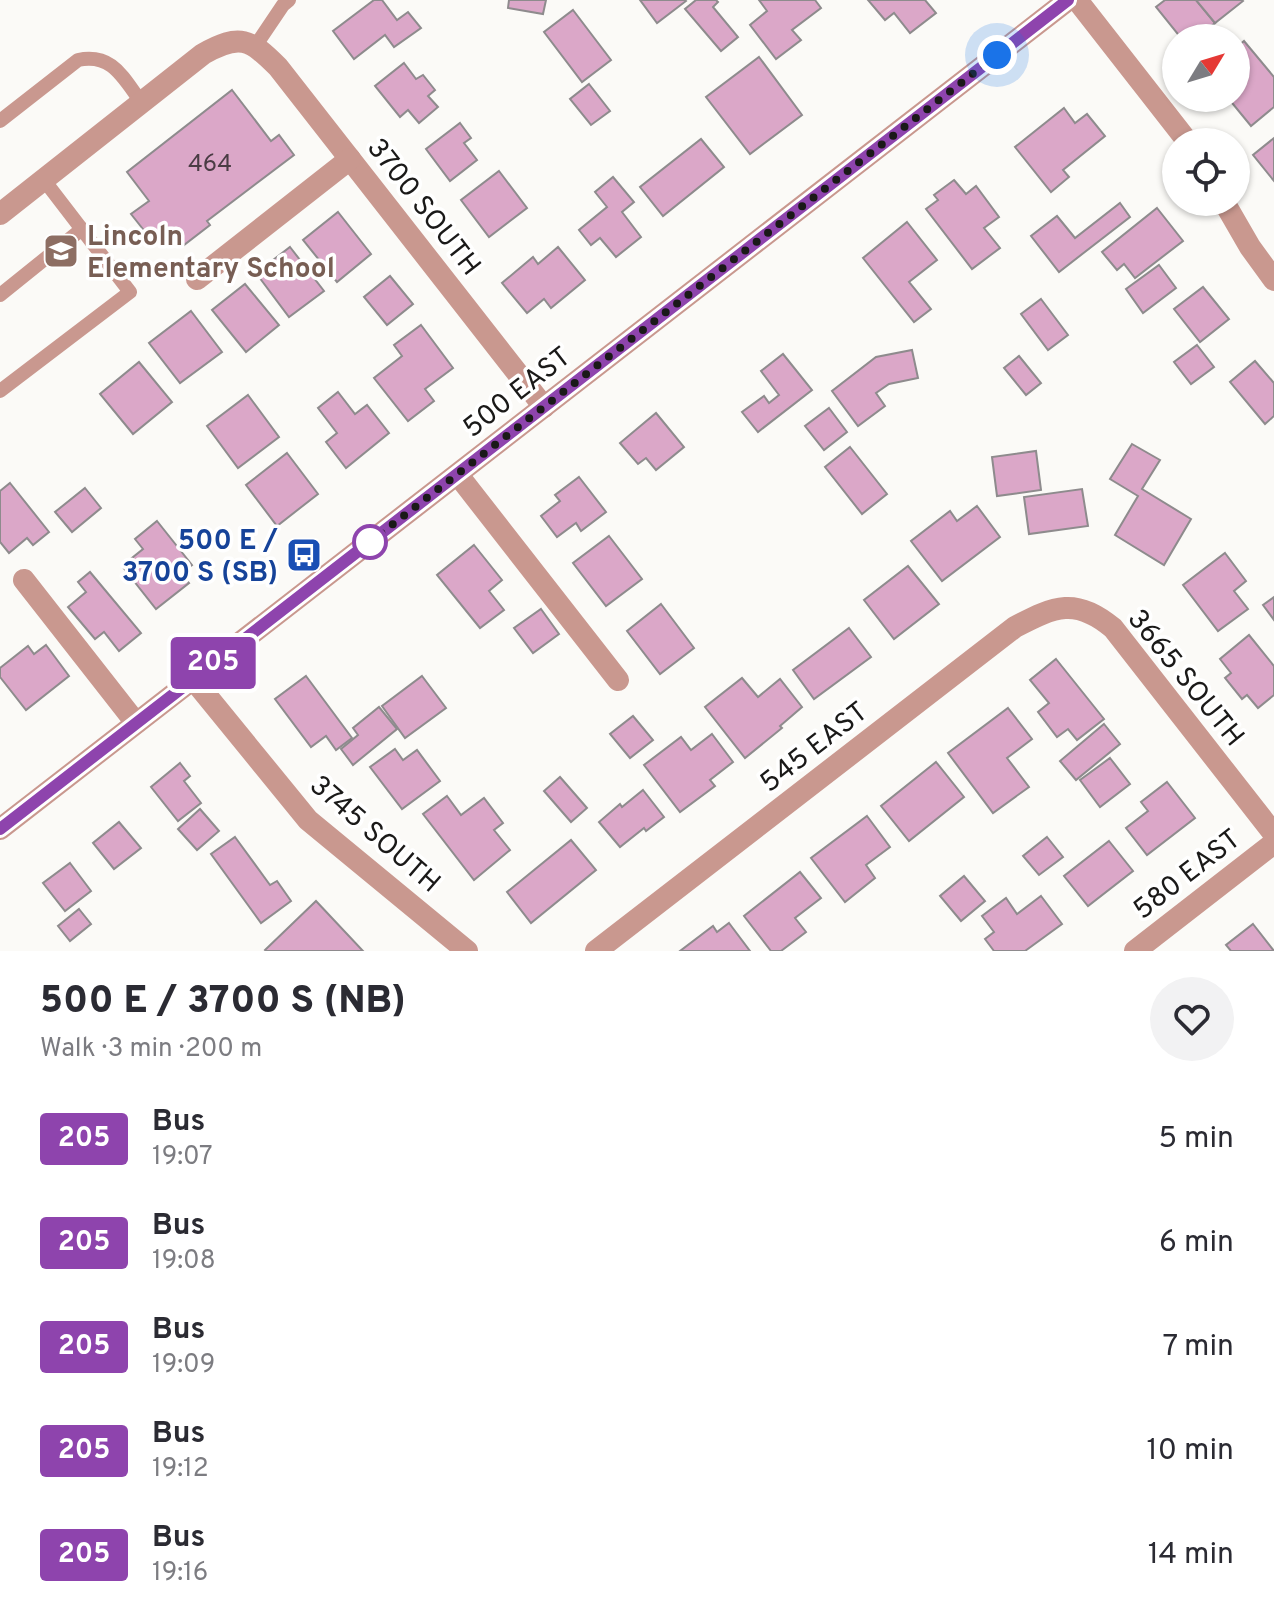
<!DOCTYPE html>
<meta charset="utf-8">
<style>
:root{--surface:#fff;--page:#f2f2f3;--text:#2b2b33;--muted:#7c7c81}
body{margin:0;font-family:Overpass,sans-serif;background:var(--page);color:var(--text);height:100vh;display:flex;flex-direction:column;font-size:30px;white-space:nowrap}
*{box-sizing:border-box;margin:0}
p{font-size:26px;color:var(--muted)}
.icon{flex:none;width:44px;height:44px;fill:none;stroke:currentColor;stroke-width:2;stroke-linecap:round;stroke-linejoin:round}
.map{position:relative;height:951px;overflow:hidden}
.sheet{display:flex;flex-direction:column;background:var(--surface);flex:1}
.sheet>*{flex:none}
.badge{padding:0 16px;border-radius:6px;font-size:28px;line-height:52px}
.needle{width:52px;rotate:52deg}
.buttons{position:absolute;left:1162px;top:24px;display:grid;gap:16px}
.buttons a{display:grid;place-items:center;width:88px;height:88px;border-radius:50%;background:var(--surface);box-shadow:0 2px 6px #0004;font-size:40px}
.you{position:absolute;width:40px;height:40px;margin:-20px;border:6px solid #fff;border-radius:50%;background:#1a73e8;box-shadow:0 0 0 12px #1a73e833}
.map>.badge{position:absolute;translate:-50% -50%;box-shadow:0 0 0 4px #fff}
.round{display:grid;place-items:center;flex:none;width:84px;height:84px;border-radius:42px;background:var(--page)}
.summary{display:flex;align-items:center;justify-content:space-between;height:136px;padding:0 40px}
h1{font-size:38px;font-weight:800;line-height:60px}
ul{padding:0;list-style:none}
li{display:flex;align-items:center;gap:24px;height:104px;padding:0 40px}
li div{flex:1}
li b{display:block;font-size:30px}
li em{font-style:normal}
li .badge{min-width:88px;font-weight:700;text-align:center}
.map>svg:first-child{display:block}
</style>
<div class="map">
<svg width="1274" height="951" viewBox="0 0 1274 951">
<rect width="100%" height="100%" fill="#fbfaf7"/>
<!-- building -->
<g fill="#dba7c8" stroke="#8e8b8d" stroke-width="2">
<polygon points="374,0 382,0 397,20 408,12 421,28 394,47 385,35 354,59 333,31"/>
<polygon points="509,0 546,0 543,14 508,8"/>
<polygon points="640,0 685,0 686,1 657,23"/>
<polygon points="696,0 716,0 718,2 713,7 738,37 721,51 685,9"/>
<polygon points="759,0 815,0 821,8 792,30 801,40 776,59 750,25 767,11"/>
<polygon points="868,0 925,0 936,13 910,33 894,13 885,20"/>
<polygon points="1165,0 1196,0 1215,23 1197,38 1181,38 1156,7"/>
<polygon points="1196,0 1242,0 1243,1 1215,23"/>
<polygon points="573,10 611,60 582,82 544,32"/>
<polygon points="1244,41 1274,77 1274,107 1251,126 1228,98 1236,98 1236,48"/>
<polygon points="759,57 802,115 750,154 706,97"/>
<polygon points="404,63 416,79 423,75 435,90 428,96 438,107 419,123 408,110 400,117 375,86"/>
<polygon points="589,84 610,111 591,125 570,99"/>
<polygon points="232,90 271,141 279,135 294,155 207,221 210,225 184,245 172,230 154,243 131,214 149,201 127,172"/>
<polygon points="1064,108 1075,123 1087,114 1105,136 1063,170 1069,177 1051,192 1015,147"/>
<polygon points="460,123 471,138 464,143 477,160 450,181 426,149"/>
<polygon points="1274,138 1274,181 1253,155"/>
<polygon points="701,139 724,167 663,216 640,187"/>
<polygon points="499,171 527,208 489,237 461,200"/>
<polygon points="613,177 634,202 622,212 641,237 616,257 600,238 591,245 579,230 607,207 595,192"/>
<polygon points="954,180 966,194 976,186 999,217 984,228 1000,248 972,269 926,209 938,200 934,195"/>
<polygon points="1120,203 1130,217 1059,272 1031,236 1057,216 1075,238"/>
<polygon points="1157,208 1183,241 1135,278 1124,264 1117,270 1102,252"/>
<polygon points="338,212 371,254 337,282 303,240"/>
<polygon points="907,222 937,260 909,282 931,309 914,322 863,258"/>
<polygon points="290,247 324,291 289,317 256,273"/>
<polygon points="558,247 585,280 551,308 544,299 527,313 502,283 533,257 538,264"/>
<polygon points="1159,265 1176,288 1143,313 1126,289"/>
<polygon points="390,276 413,304 387,325 364,297"/>
<polygon points="245,284 279,325 246,352 212,310"/>
<polygon points="1203,287 1229,319 1200,342 1174,309"/>
<polygon points="1041,299 1068,335 1048,350 1021,314"/>
<polygon points="191,311 222,352 180,383 149,343"/>
<polygon points="421,325 453,368 425,389 434,401 408,421 374,378 402,356 394,345"/>
<polygon points="1197,345 1214,367 1191,384 1174,362"/>
<polygon points="912,350 918,378 889,384 876,393 885,406 858,426 832,391 876,357"/>
<polygon points="783,354 812,390 758,432 742,412 764,396 769,403 779,395 761,371"/>
<polygon points="1019,356 1041,383 1026,395 1004,368"/>
<polygon points="1255,361 1274,383 1274,416 1265,424 1230,382"/>
<polygon points="139,362 172,402 133,434 100,394"/>
<polygon points="338,392 355,414 367,405 389,433 346,468 326,442 337,433 318,408"/>
<polygon points="248,395 279,437 238,468 207,426"/>
<polygon points="829,408 847,432 824,450 805,426"/>
<polygon points="656,413 684,447 656,470 646,458 638,464 620,443"/>
<polygon points="1132,444 1160,460 1142,489 1191,519 1164,565 1115,535 1138,496 1110,479"/>
<polygon points="850,447 887,494 862,514 825,467"/>
<polygon points="1036,451 1041,490 997,496 992,457"/>
<polygon points="287,453 318,494 277,526 246,485"/>
<polygon points="579,477 606,512 581,531 576,523 557,537 541,516 560,501 555,495"/>
<polygon points="10,483 49,532 33,545 27,538 9,553 0,542 0,491"/>
<polygon points="85,488 101,508 72,532 55,512"/>
<polygon points="1082,489 1088,526 1029,534 1024,497"/>
<polygon points="977,506 1000,537 942,581 911,541 950,511 957,521"/>
<polygon points="157,521 192,565 181,574 189,583 156,609 122,566 143,549 135,539"/>
<polygon points="609,536 642,579 606,606 573,563"/>
<polygon points="474,545 502,580 489,591 504,610 480,628 437,575"/>
<polygon points="1225,553 1246,581 1234,591 1248,609 1218,631 1183,585"/>
<polygon points="908,566 939,604 894,639 864,600"/>
<polygon points="90,572 141,633 119,651 104,632 95,639 68,607 86,592 78,582"/>
<polygon points="1274,597 1274,620 1263,605"/>
<polygon points="661,604 694,648 660,674 627,631"/>
<polygon points="541,609 559,634 533,653 514,628"/>
<polygon points="849,628 871,657 814,699 793,670"/>
<polygon points="1249,635 1274,666 1274,695 1258,708 1247,695 1242,699 1225,678 1231,673 1220,659"/>
<polygon points="46,645 69,676 26,710 0,677 0,668 28,646 34,654"/>
<polygon points="1056,659 1104,719 1077,740 1068,729 1057,737 1038,712 1049,703 1030,680"/>
<polygon points="306,676 352,738 336,750 326,736 311,747 275,699"/>
<polygon points="422,676 446,708 405,738 382,706"/>
<polygon points="742,678 758,697 780,679 802,707 780,726 782,728 745,758 705,707"/>
<polygon points="379,707 397,729 353,765 341,749 358,735 353,728"/>
<polygon points="1008,708 1032,739 1007,758 1029,787 993,813 948,753"/>
<polygon points="633,716 653,740 630,758 610,734"/>
<polygon points="1104,724 1120,744 1076,780 1060,761"/>
<polygon points="712,734 733,762 710,780 715,786 680,812 644,765 681,737 691,750"/>
<polygon points="395,749 403,760 417,750 440,781 402,809 370,767"/>
<polygon points="1110,758 1130,784 1100,807 1080,780"/>
<polygon points="936,762 964,797 909,841 881,806"/>
<polygon points="180,763 190,776 184,781 201,803 178,821 151,787"/>
<polygon points="560,777 587,808 571,822 544,791"/>
<polygon points="1167,782 1195,818 1147,855 1126,828 1148,811 1141,802"/>
<polygon points="643,790 664,817 646,831 644,828 620,847 599,822 620,804 622,807"/>
<polygon points="447,796 461,815 484,798 503,823 494,830 510,850 474,880 423,814"/>
<polygon points="200,809 219,831 197,850 178,829"/>
<polygon points="867,816 890,847 866,865 875,878 845,902 811,858"/>
<polygon points="119,822 141,848 114,869 93,843"/>
<polygon points="235,837 270,885 277,881 291,901 261,923 211,854"/>
<polygon points="1047,837 1063,857 1039,875 1023,856"/>
<polygon points="571,840 596,870 531,923 507,892"/>
<polygon points="1109,841 1133,871 1088,906 1064,876"/>
<polygon points="70,863 91,891 65,911 43,883"/>
<polygon points="800,872 821,898 795,918 806,932 781,951 771,951 744,916"/>
<polygon points="964,876 985,901 961,921 940,896"/>
<polygon points="1041,896 1062,924 1025,951 994,951 985,939 994,932 982,916 1006,898 1017,914"/>
<polygon points="316,901 363,951 266,951 265,950"/>
<polygon points="79,909 91,924 70,941 58,926"/>
<polygon points="729,923 750,951 680,951 713,926 717,932"/>
<polygon points="1253,924 1274,951 1231,951 1226,945"/>
</g>
<g fill="none" stroke-linecap="round" stroke-linejoin="round">
<!-- service -->
<g stroke="#c9988f" stroke-width="14">
<polyline points="256,45 283,5 289,0"/>
<path d="M 0,121 L 78,60 C 113,53 123,78 142,103"/>
<polyline points="0,295 82,229"/>
<polyline points="0,391 130,292 44,180"/>
</g>
<!-- minor -->
<g stroke="#c9988f" stroke-width="22">
<polyline points="1077,0 1188,142"/>
<polyline points="1224,202 1250,247 1274,280"/>
<path d="M 0,214 L 203,54 C 240,33 250,39 278,67 L 544,407"/>
<polyline points="197,279 350,159"/>
<polyline points="458,475 618,680"/>
<polyline points="24,580 136,723"/>
<polyline points="193,679 308,820 467,951"/>
<path d="M 596,951 L 1015,627 C 1055,606 1076,597 1113,628 L 1274,834"/>
<polyline points="1135,951 1274,843"/>
</g>
<!-- tertiary -->
<polyline stroke="#c9988f" stroke-width="22" points="0,829 1068,0"/>
</g>
<g fill="none" stroke-linecap="round" stroke-linejoin="round">
<defs>
<polyline id="line" points="0,829 1068,0"/>
</defs>
<!-- line casing -->
<use href="#line" stroke="#fff" stroke-width="18"/>
<!-- line -->
<use href="#line" stroke="#8e44ad" stroke-width="12"/>
<!-- walk -->
<polyline stroke="#1a1918" stroke-width="8" stroke-dasharray="0 14.4" points="370,542 997,55"/>
</g>
<!-- icons -->
<defs>
<symbol id="school-square" viewBox="-11 -11 22 22"><rect x="-9" y="-9" width="18" height="18" rx="4" fill="#8d6e63" stroke="#fff"/><path d="M0-5L7-2L0 1L-7-2ZM-4 1L0 2.5L4 1V4Q0 6-4 4Z" fill="#fff"/></symbol>
<symbol id="bus-square" viewBox="-11 -11 22 22"><rect x="-9" y="-9" width="18" height="18" rx="4" fill="#1a4fb4" stroke="#fff"/><path d="M-5-6H5V4H4V6H2V4H-2V6H-4V4H-5ZM-3.5-4V0h7V-4ZM-3.5 1.2v1.5H-2V1.2ZM2 1.2v1.5H3.5V1.2Z" fill="#fff"/></symbol>
</defs>
<g fill-rule="evenodd">
<use href="#school-square" x="41" y="231" width="40" height="40"/>
<use href="#bus-square" x="284" y="535" width="40" height="40"/>
</g>
<!-- markers -->
<circle fill="#fff" stroke="#8e44ad" stroke-width="4" cx="370" cy="542" r="16"/>
<g text-anchor="middle" stroke-width="7" stroke-linejoin="round" paint-order="stroke">
<!-- number labels -->
<g font-size="24" fill="#4a3c44">
<text x="210" y="171">464</text>
</g>
<!-- street labels -->
<g font-size="28" fill="#1a1918" stroke="#fff">
<text transform="translate(425 206) rotate(52)" y="10">3700 SOUTH</text>
<text transform="translate(516 391) rotate(-38)" y="10">500 EAST</text>
<text transform="translate(1187 677) rotate(51)" y="10">3665 SOUTH</text>
<text transform="translate(813 746) rotate(-38)" y="10">545 EAST</text>
<text transform="translate(376 833) rotate(41)" y="10">3745 SOUTH</text>
<text transform="translate(1186 873) rotate(-38)" y="10">580 EAST</text>
</g>
<!-- education labels -->
<g font-size="28" font-weight="bold" fill="#785e54" stroke="#fff" text-anchor="start">
<text x="87" y="245">Lincoln<tspan x="87" dy="32">Elementary School</tspan></text>
</g>
<!-- transit labels -->
<g font-size="28" font-weight="bold" fill="#164399" stroke="#fff" text-anchor="end">
<text x="278" y="549">500 E /<tspan x="278" dy="32">3700 S (SB)</tspan></text>
</g>
</g>
</svg>
<div class="buttons">
<a><svg class="needle" viewBox="-14 -14 28 28"><path d="M0-13l5 13h-10z" fill="#e53935"/><path d="M0 13l5-13h-10z" fill="#7c7c81"/></svg></a>
<a><svg class="icon" aria-label="locate" viewBox="0 0 24 24"><circle cx="12" cy="12" r="6"/><path d="M12 2v4M12 18v4M2 12h4M18 12h4"/></svg></a>
</div>
<div class="you" style="left:997px;top:55px"></div>
<b class="badge" style="left:213px;top:663px;background:#8e44ad;color:#fff">205</b>
</div>
<section class="sheet">
<div class="summary"><div><h1>500 E / 3700 S (NB)</h1><p>Walk · 3 min · 200 m</p></div><a class="round"><svg class="icon" aria-label="heart" viewBox="0 0 24 24"><path d="M12 20l-8-8c-3-5 5-10 8-4 3-6 11-1 8 4z"/></svg></a></div>
<ul>
<li><span class="badge" style="background:#8e44ad;color:#fff">205</span><div><b>Bus</b><p>19:07</p></div><em>5 min</em></li>
<li><span class="badge" style="background:#8e44ad;color:#fff">205</span><div><b>Bus</b><p>19:08</p></div><em>6 min</em></li>
<li><span class="badge" style="background:#8e44ad;color:#fff">205</span><div><b>Bus</b><p>19:09</p></div><em>7 min</em></li>
<li><span class="badge" style="background:#8e44ad;color:#fff">205</span><div><b>Bus</b><p>19:12</p></div><em>10 min</em></li>
<li><span class="badge" style="background:#8e44ad;color:#fff">205</span><div><b>Bus</b><p>19:16</p></div><em>14 min</em></li>
</ul>
</section>
